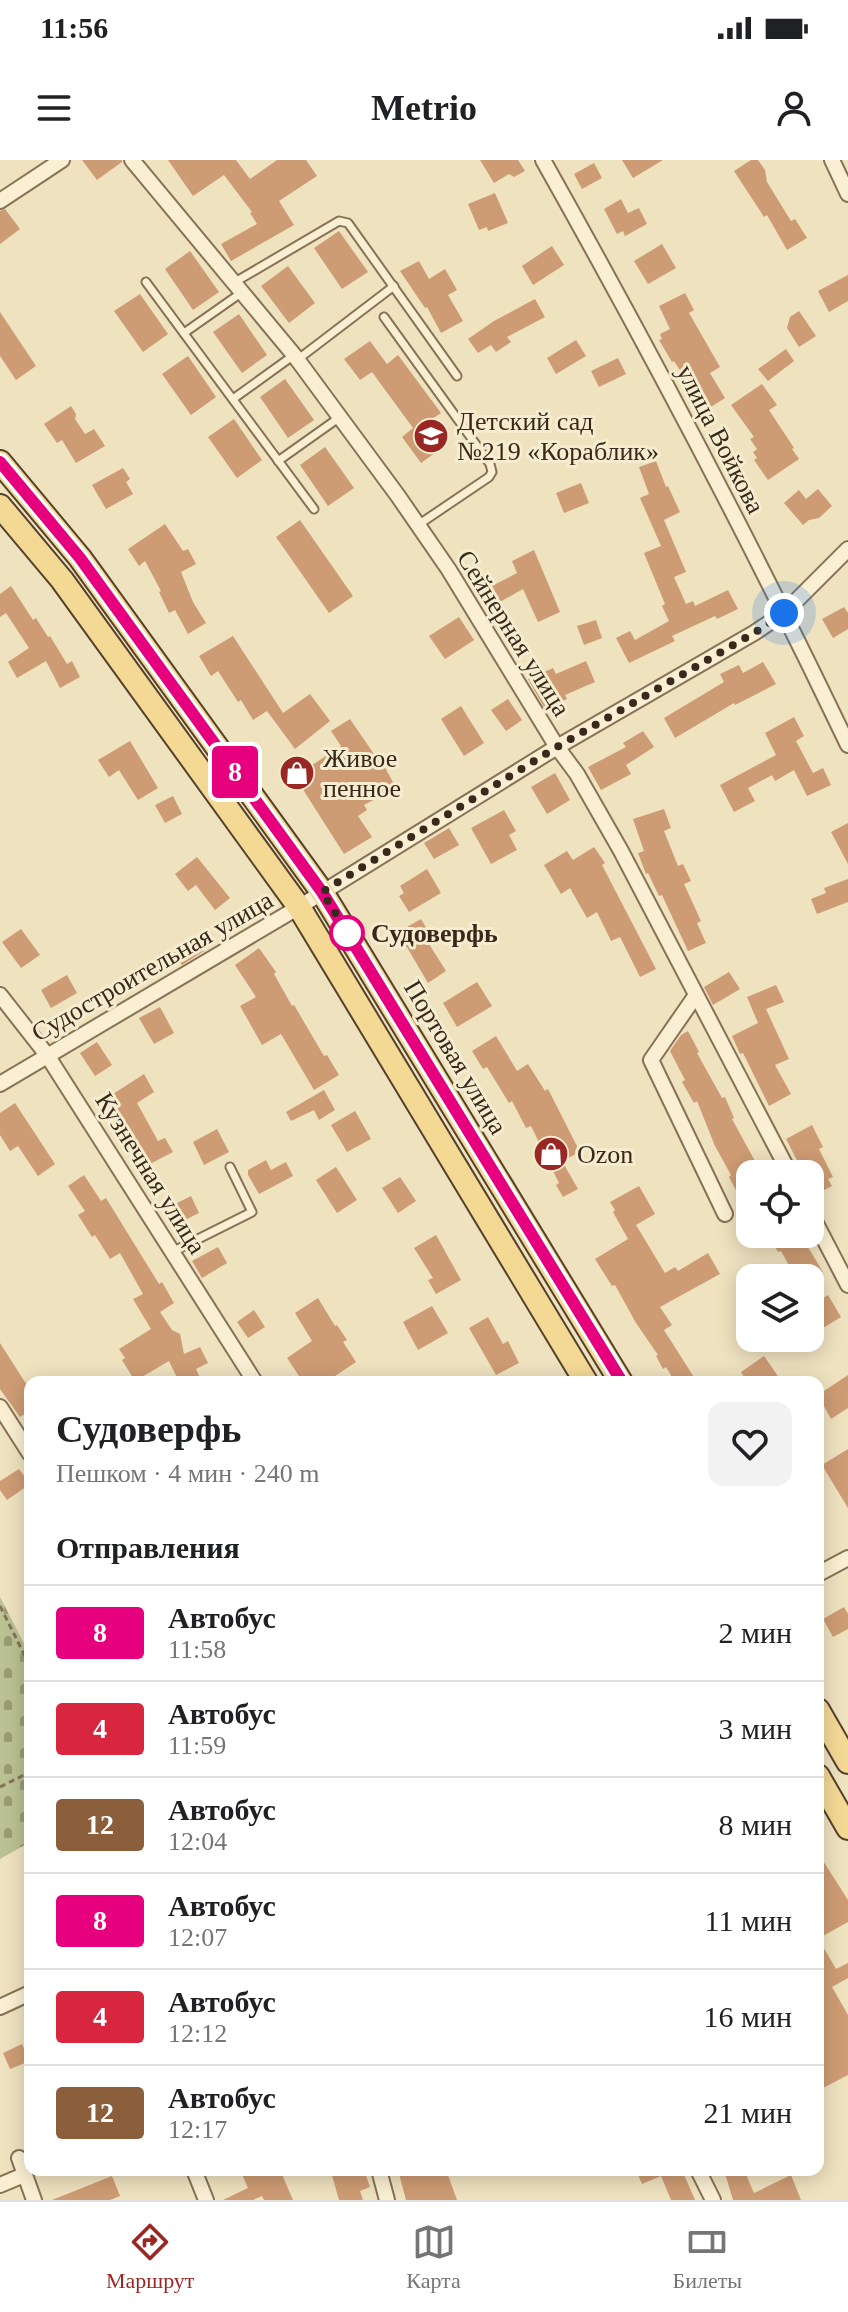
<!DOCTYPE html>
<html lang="ru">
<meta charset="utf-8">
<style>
:root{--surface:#fff;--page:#f2f2f2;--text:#202124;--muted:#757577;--line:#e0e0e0;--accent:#992825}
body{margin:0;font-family:Georgia,serif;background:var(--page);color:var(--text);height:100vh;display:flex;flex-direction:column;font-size:30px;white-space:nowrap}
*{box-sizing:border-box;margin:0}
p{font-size:26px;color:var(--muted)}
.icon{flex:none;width:44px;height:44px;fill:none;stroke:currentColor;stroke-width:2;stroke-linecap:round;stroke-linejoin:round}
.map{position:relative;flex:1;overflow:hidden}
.details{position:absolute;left:24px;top:1216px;width:800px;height:800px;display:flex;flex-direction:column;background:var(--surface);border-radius:16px;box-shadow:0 4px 20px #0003}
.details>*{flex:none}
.badge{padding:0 16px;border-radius:6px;font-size:28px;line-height:52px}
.fabs{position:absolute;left:736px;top:1000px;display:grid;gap:16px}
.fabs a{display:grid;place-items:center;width:88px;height:88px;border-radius:16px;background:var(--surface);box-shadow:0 4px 20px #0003;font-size:40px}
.you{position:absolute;width:40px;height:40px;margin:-20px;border:6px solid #fff;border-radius:50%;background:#1a73e8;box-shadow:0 0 0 12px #1a73e833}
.map>.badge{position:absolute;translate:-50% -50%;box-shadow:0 0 0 4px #fff}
h2{padding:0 32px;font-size:30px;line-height:72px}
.round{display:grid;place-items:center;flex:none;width:84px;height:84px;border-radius:16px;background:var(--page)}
.summary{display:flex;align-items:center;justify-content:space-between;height:136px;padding:0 32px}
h1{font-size:38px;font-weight:700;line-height:60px}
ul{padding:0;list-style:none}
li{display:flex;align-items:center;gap:24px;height:96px;padding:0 32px;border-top:2px solid var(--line)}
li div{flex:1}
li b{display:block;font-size:30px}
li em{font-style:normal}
li .badge{min-width:88px;font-weight:700;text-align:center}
.status{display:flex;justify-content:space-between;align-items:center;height:56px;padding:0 40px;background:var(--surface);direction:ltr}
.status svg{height:22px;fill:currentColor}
header{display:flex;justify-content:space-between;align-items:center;height:104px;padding:0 32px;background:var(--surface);font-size:36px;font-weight:700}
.tab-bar{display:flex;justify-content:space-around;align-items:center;height:112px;border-top:2px solid var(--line);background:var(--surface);font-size:22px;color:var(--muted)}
.tab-bar a{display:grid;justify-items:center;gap:4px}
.tab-bar .current{color:var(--accent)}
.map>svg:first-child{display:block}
</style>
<div class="status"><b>11:56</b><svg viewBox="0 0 49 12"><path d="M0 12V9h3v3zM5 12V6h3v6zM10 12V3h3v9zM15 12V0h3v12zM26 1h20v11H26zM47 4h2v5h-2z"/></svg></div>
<header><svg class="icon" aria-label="menu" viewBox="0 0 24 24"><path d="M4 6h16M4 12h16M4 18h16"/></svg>Metrio<svg class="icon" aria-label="person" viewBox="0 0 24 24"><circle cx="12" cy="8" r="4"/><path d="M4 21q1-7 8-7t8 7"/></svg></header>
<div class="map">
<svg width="848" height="2040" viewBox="0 0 848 2040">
<defs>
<pattern id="cemetery-stones" width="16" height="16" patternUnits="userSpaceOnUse" patternTransform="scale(2)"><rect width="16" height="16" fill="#bac193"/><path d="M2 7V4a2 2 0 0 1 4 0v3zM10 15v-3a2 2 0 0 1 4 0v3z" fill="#989d77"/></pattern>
</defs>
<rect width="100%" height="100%" fill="#efe2bf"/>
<!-- cemetery -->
<polygon fill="url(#cemetery-stones)" points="0,1437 30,1495 30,1682 0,1699"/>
<!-- building -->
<g fill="#ce9c74">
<polygon points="82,0 122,0 122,2 97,20"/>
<polygon points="168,0 236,0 250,19 277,0 306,0 317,16 279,41 294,65 231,101 221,84 257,64 250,53 252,52 224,15 193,36"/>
<polygon points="480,0 518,0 525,11 514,17 509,14 494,23"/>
<polygon points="622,0 663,0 633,18"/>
<polygon points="751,0 758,0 765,10 767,22 791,61 795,59 807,78 787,90 767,55 764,57 734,11"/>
<polygon points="594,3 602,18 582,29 574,14"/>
<polygon points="495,33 508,63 488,71 487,67 479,70 468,44"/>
<polygon points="621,39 628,53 639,48 647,64 625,76 623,71 617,74 604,49"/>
<polygon points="5,49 20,69 0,84 0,51"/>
<polygon points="339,71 368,112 342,129 314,88"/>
<polygon points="662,84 676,108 648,124 634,101"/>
<polygon points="552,86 564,105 533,125 522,106"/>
<polygon points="190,91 219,132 193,150 165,109"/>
<polygon points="419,101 429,119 445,109 457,130 448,135 463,161 441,173 427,147 425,148 400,111"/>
<polygon points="288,106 315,143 289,163 261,126"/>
<polygon points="848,115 848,141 829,152 818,131"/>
<polygon points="685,133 694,150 689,153 720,207 710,213 725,238 706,250 674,201 672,202 659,180 662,179 660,174 670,169 659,146"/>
<polygon points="140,134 168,174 143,192 114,151"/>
<polygon points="535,139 545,157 507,177 511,182 496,192 491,185 478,193 468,179 494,161"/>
<polygon points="799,151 816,176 799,187 787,168 790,157"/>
<polygon points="0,152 36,206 16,220 0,196"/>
<polygon points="239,154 267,195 242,213 213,172"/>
<polygon points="576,180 586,196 556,214 547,198"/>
<polygon points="370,181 387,204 398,195 441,253 429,261 446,285 421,303 402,277 413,268 372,212 360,220 344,199"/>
<polygon points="786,189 794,201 768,221 758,209"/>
<polygon points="188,196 216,237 191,255 162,214"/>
<polygon points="618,198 626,214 599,227 591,211"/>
<polygon points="285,219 314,260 288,278 260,237"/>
<polygon points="762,224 777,245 769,250 794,288 792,289 799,299 768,320 754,300 757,298 753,292 757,289 750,279 754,277 731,245"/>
<polygon points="71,246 76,254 75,259 85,274 94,269 105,286 76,303 62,280 57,283 44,264"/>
<polygon points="234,259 262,300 237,318 208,277"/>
<polygon points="325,287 354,328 328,346 300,305"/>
<polygon points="656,301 666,327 668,326 680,352 664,360 686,412 674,417 686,444 693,441 695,446 728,430 738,449 717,459 715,456 672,476 675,481 629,503 616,478 630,471 635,480 669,461 662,446 665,444 644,393 661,386 640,338 649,334 639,307"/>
<polygon points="123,308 130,319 126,322 133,334 106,349 92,325"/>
<polygon points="581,323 589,343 564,353 556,333"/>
<polygon points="818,329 832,346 819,358 809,360 803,365 784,343 799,330 806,339"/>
<polygon points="300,360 353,436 329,453 276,377"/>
<polygon points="165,364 183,391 188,389 196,404 181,412 193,442 206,463 188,474 175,450 169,453 159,432 161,431 145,401 139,406 128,389"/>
<polygon points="534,390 560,452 538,462 523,429 500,442 492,426 517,413 512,401"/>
<polygon points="11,426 33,460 36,458 48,477 50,476 67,504 72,501 80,517 60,528 46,501 17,518 8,502 29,488 6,453 0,457 0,434"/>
<polygon points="844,447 848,453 848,469 833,478 822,459"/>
<polygon points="459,457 474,480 445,499 429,476"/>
<polygon points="596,460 602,478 584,485 577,466"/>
<polygon points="233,476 283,553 310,534 330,561 295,589 267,551 253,560 241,540 238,542 218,511 211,516 199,496"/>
<polygon points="586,501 595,522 565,535 567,539 545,549 528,519 553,508 556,514"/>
<polygon points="763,502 776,524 735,545 734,543 675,578 664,558 724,522 720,514 739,505 743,513"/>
<polygon points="508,539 522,560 506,571 491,550"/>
<polygon points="461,546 484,583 464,596 441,559"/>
<polygon points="794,557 804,576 796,581 813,613 823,608 831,625 807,636 794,610 775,621 772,615 748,628 755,641 734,652 720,625 776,595 765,573"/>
<polygon points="350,559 378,600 380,598 396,628 364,645 367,650 358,656 372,677 344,694 297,620 297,615 341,586 331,571"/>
<polygon points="643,571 654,587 626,605 631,614 601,630 588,607 626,587 623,583"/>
<polygon points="130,581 158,628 138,640 119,610 109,617 98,600"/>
<polygon points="555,613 570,640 547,654 531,627"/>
<polygon points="173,636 182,654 165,663 155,645"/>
<polygon points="664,649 671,668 664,671 678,706 683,704 691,721 684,724 701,761 697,763 706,783 688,791 662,735 659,736 648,713 646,714 638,693 644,691 633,659"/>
<polygon points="504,650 516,671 509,675 517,690 491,704 471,668"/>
<polygon points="848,663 848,704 831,672"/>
<polygon points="449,668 459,685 434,699 424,683"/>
<polygon points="594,687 605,703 602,705 656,809 640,817 620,777 611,781 597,752 587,758 570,728 561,734 544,705 567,691 573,700"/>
<polygon points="197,697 230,738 215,750 196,725 188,731 175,714"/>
<polygon points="427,709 441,733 409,752 399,736 404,733 400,726"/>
<polygon points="848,719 848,742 817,754 811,739 826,733 824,728"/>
<polygon points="421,759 434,781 429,784 446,811 428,823 398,772"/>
<polygon points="21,769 40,795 21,808 2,782"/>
<polygon points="193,777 204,791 182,805 173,793"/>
<polygon points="259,788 276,812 274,814 292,846 294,845 324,896 327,895 339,915 314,930 281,874 262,885 240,846 256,837 235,805"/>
<polygon points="729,812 740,829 713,845 704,827"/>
<polygon points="67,815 77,833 51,848 41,830"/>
<polygon points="477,822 492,846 457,867 443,843"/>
<polygon points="776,825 784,842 766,849 789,899 775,905 791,934 769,946 743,893 740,894 732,876 758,863 747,837"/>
<polygon points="160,847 174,873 154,884 139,858"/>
<polygon points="688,871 699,892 697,893 722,938 725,937 734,958 732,959 762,1014 750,1014 750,1032 740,1038 729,1017 731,1015 715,986 697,941 694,943 682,922 685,920 670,891 681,875"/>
<polygon points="496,876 517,911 528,904 545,931 548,929 580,992 562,1001 578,1029 563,1037 556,1025 559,1023 531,966 526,968 512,941 509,943 487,907 483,909 472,891"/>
<polygon points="97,882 112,905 95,916 80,893"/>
<polygon points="144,914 154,932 137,943 158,981 165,978 173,992 148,1005 110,936"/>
<polygon points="324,930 335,950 319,960 314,950 291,961 286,952"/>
<polygon points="15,943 55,1004 38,1016 18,986 10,991 0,975 0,953"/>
<polygon points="355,951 371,979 347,992 331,965"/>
<polygon points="812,965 823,987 819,989 833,1017 828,1019 832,1026 810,1037 810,1014 804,1014 786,979"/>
<polygon points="217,969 229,992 204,1005 193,982"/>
<polygon points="266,1000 271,1010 286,1002 293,1016 259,1034 248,1015 248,1010"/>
<polygon points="336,1007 357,1040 337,1053 316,1020"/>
<polygon points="84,1015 101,1041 106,1038 159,1124 162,1122 174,1143 160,1152 172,1170 180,1174 184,1194 200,1187 208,1203 196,1209 202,1222 179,1222 169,1201 135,1221 122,1200 125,1198 119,1189 151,1169 133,1139 143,1134 120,1093 110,1099 95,1075 92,1077 78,1055 85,1051 68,1026"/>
<polygon points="400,1017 416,1041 398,1053 382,1028"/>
<polygon points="639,1026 655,1054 636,1065 665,1113 675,1107 678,1111 708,1093 720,1114 660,1147 672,1165 664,1170 697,1222 675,1222 666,1207 663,1209 656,1196 658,1195 636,1163 615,1125 612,1126 595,1099 628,1079 613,1052 615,1050 610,1042"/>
<polygon points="191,1036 199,1053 181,1062 173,1045"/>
<polygon points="768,1074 800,1074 823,1112 812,1118 796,1118 781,1091 778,1092"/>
<polygon points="436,1075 461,1120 436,1134 428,1120 433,1118 414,1088"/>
<polygon points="218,1087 227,1103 202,1118 192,1101"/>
<polygon points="828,1135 841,1157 823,1168 810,1146"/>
<polygon points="318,1138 335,1166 337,1165 347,1180 343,1182 356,1202 326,1222 303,1222 287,1198 312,1181 295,1153"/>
<polygon points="432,1146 448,1173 418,1190 403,1162"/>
<polygon points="254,1150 265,1167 248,1178 237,1162"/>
<polygon points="488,1157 503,1184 508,1181 519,1203 496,1215 469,1168"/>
<polygon points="0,1183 30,1230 30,1251 20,1257 0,1229"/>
<polygon points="764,1196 782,1222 747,1222 741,1212"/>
<polygon points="848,1215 848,1248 831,1259 818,1235"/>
<polygon points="848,1289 848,1348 822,1305"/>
<polygon points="19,1309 30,1324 7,1340 0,1330 0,1321"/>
<polygon points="844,1447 848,1454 848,1469 833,1477 823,1459"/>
<polygon points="818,1693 848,1740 848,1762 823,1776 818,1767"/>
<polygon points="818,1778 836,1809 848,1803 848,1818 832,1827 848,1855 848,1915 823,1928 818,1919"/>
<polygon points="22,1884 30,1901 10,1909 3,1893"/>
<polygon points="240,2010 280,2010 293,2040 264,2040 262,2036 253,2040 223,2040 248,2028"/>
<polygon points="337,2010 364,2010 370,2027 360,2031 363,2040 339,2040 331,2012"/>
<polygon points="398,2010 446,2010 457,2040 406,2040"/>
<polygon points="636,2010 682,2010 695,2040 671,2040 661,2016 642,2024"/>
<polygon points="724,2010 744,2010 754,2033 791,2015 801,2040 733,2040"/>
<polygon points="112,2016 120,2036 110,2040 52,2040"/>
</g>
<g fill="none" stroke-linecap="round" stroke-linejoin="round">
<defs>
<g id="service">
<polyline points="146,122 314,349"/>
<polyline points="235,122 339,61 348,63 457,216"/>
<polyline points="384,157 490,304 492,312 489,317 418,365"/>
<polyline points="184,173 241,133"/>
<polyline points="297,200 394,126"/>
<polyline points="233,239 294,195"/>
<polyline points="278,301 340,257"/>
<polyline points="172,1092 252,1052 230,1007"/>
</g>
<g id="minor">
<polyline points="132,0 294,195 398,336 449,410 557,587 577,614 621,691 790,1014"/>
<path d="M 543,0 C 651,192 753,386 848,585"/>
<polyline points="832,0 848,34"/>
<polyline points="0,41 62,0"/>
<polyline points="0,835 47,895 255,1222"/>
<polyline points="696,835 651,900 725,1054"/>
<polyline points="0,924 299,747 557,587 754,473 784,453 848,389"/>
<polyline points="810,1052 848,1125"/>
<polyline points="0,1247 30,1294"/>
<polyline points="818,1414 848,1398"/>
<polyline points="0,1847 30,1833"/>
<polyline points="19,1998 34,2040"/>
<polyline points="194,2010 206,2040"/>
<polyline points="379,2010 387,2040"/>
<polyline points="698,2010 713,2040"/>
<polyline points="0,2025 24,2015"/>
</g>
<g id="primary">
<polyline points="0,302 80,398 322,732 621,1222"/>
<polyline points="0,346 62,420 299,747 586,1222"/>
<polyline points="818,1550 848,1602"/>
<polyline points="818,1616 848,1668"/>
</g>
</defs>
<!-- service casing -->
<use href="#service" stroke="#887257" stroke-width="11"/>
<!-- minor casing -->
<use href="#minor" stroke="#887257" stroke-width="18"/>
<!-- primary casing -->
<use href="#primary" stroke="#55402c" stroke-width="26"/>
<!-- path -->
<g stroke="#887257" stroke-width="3" stroke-dasharray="6 4" stroke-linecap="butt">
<polyline points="0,1446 30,1506"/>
<polyline points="0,1627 30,1612"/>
</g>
<!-- service -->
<use href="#service" stroke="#faefd2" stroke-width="7"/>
<!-- minor -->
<use href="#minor" stroke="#faefd2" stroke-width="14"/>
<!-- primary -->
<use href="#primary" stroke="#f4d995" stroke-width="22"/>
</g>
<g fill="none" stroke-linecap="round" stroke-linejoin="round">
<defs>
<polyline id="line" points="0,302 80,398 322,732 622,1222"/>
</defs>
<!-- line casing -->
<use href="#line" stroke="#fff" stroke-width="18"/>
<!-- line -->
<use href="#line" stroke="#e6007e" stroke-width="12"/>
<!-- walk -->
<polyline stroke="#372a1c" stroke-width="8" stroke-dasharray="0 14.4" points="347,773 349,775 322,732 557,587 754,473 784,453"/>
</g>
<!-- icons -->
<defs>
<symbol id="school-disc" viewBox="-11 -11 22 22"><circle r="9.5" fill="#992825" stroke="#f6eccf"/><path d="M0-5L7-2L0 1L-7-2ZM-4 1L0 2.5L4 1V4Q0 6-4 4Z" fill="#fff"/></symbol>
<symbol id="shop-disc" viewBox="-11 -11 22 22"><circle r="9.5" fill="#992825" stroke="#f6eccf"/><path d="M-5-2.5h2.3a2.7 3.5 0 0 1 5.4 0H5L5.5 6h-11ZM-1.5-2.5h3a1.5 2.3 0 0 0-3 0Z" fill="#fff"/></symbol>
</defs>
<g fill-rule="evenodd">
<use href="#school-disc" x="411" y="256" width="40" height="40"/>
<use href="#shop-disc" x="277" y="593" width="40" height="40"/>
<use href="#shop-disc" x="531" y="974" width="40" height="40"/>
</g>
<!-- markers -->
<circle fill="#fff" stroke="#e6007e" stroke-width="4" cx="347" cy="773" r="16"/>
<g text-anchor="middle" stroke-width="6" stroke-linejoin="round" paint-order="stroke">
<!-- poi labels -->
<g font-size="26" fill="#372a1c" stroke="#f6eccf" text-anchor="start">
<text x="457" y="270">Детский сад<tspan x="457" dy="30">№219 «Кораблик»</tspan></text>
<text x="323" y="607">Живое<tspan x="323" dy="30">пенное</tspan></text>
<text x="577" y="1003">Ozon</text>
</g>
<!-- street labels -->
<g font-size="26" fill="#372a1c" stroke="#f6eccf">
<text transform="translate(721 279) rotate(63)" y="9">улица Войкова</text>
<text transform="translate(514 473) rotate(58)" y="9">Сейнерная улица</text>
<text transform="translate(152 806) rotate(-30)" y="9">Судостроительная улица</text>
<text transform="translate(456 897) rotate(59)" y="9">Портовая улица</text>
<text transform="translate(151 1013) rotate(58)" y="9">Кузнечная улица</text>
</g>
<!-- stop labels -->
<g font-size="26" font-weight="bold" fill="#372a1c" stroke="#f6eccf" text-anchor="start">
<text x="371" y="782">Судоверфь</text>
</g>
</g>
</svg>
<div class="fabs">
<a><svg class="icon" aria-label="locate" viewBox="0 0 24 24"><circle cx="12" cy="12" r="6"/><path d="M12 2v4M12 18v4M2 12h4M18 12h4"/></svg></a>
<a><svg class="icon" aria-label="layers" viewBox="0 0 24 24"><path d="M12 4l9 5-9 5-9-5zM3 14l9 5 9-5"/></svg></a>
</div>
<div class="you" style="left:784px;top:453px"></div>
<b class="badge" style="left:235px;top:612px;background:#e6007e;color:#fff">8</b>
<section class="details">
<div class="summary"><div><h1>Судоверфь</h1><p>Пешком · 4 мин · 240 m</p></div><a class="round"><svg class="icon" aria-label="heart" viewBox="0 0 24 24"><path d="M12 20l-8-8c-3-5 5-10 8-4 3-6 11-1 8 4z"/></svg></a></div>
<h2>Отправления</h2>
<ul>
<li><span class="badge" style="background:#e6007e;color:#fff">8</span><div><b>Автобус</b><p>11:58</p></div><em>2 мин</em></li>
<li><span class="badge" style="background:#d7263d;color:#fff">4</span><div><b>Автобус</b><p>11:59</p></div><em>3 мин</em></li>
<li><span class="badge" style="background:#8b5e3c;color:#fff">12</span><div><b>Автобус</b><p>12:04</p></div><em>8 мин</em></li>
<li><span class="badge" style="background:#e6007e;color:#fff">8</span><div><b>Автобус</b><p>12:07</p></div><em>11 мин</em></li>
<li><span class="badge" style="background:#d7263d;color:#fff">4</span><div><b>Автобус</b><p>12:12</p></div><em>16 мин</em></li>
<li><span class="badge" style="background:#8b5e3c;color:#fff">12</span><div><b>Автобус</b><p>12:17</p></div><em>21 мин</em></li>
</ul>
</section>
</div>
<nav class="tab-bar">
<a class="current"><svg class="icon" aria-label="directions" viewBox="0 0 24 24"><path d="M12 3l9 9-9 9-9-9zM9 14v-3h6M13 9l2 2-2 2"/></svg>Маршрут</a>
<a><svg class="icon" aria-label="map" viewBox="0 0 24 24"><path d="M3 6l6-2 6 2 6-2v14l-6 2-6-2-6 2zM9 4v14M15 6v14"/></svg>Карта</a>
<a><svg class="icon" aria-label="tickets" viewBox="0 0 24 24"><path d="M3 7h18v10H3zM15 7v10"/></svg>Билеты</a>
</nav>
